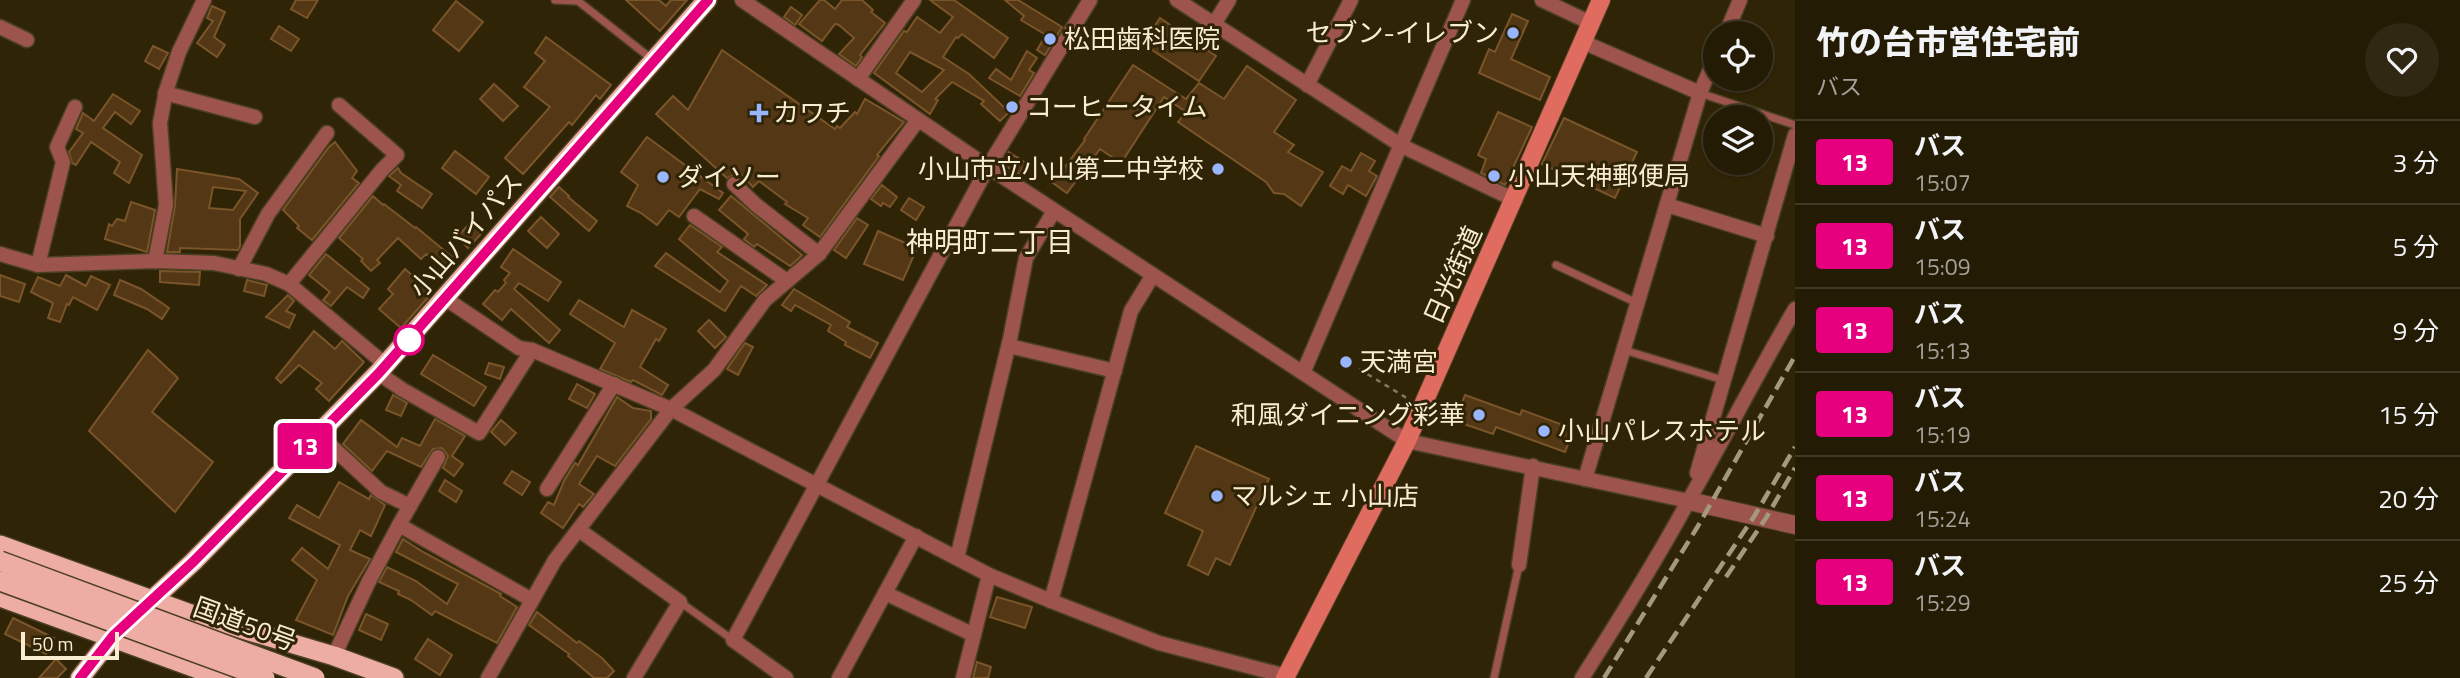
<!DOCTYPE html>
<html lang="ja">
<meta charset="utf-8">
<style>
:root{--surface:#241b05;--page:#302813;--text:#f1f3f6;--muted:#a3a19a;--line:#413927}
body{margin:0;font-family:"Titillium Web","Noto Sans JP",sans-serif;background:var(--page);color:var(--text);height:100vh;display:flex;flex-direction:column;font-size:26px;white-space:nowrap}
*{box-sizing:border-box;margin:0}
p{font-size:23px;color:var(--muted)}
.icon{flex:none;width:38px;height:38px;fill:none;stroke:currentColor;stroke-width:2;stroke-linecap:round;stroke-linejoin:round}
.map{position:relative;flex:1;overflow:hidden}
.details{display:flex;flex-direction:column;background:var(--surface);width:665px}
.details>*{flex:none}
.badge{padding:0 14px;border-radius:5px;font-size:24px;line-height:46px}
.buttons{position:absolute;left:1703px;top:21px;display:grid;gap:14px}
.buttons a{display:grid;place-items:center;width:70px;height:70px;border-radius:50%;background:var(--surface);box-shadow:0 2px 5px #0004,0 0 0 2px var(--line);font-size:35px}
.scale{position:absolute;left:21px;bottom:18px;width:98px;box-sizing:border-box;padding-left:7px;border:4px solid #f9edd1;border-top:0;font-size:19px;line-height:24px;white-space:nowrap;color:#f9edd1;-webkit-text-stroke:5px #302407;paint-order:stroke}
.map>.badge{position:absolute;translate:-50% -50%;box-shadow:0 0 0 4px #fff}
.round{display:grid;place-items:center;flex:none;width:74px;height:74px;border-radius:37px;background:var(--page)}
.summary{display:flex;align-items:center;justify-content:space-between;height:119px;padding:0 21px}
h1{font-size:33px;font-weight:800;line-height:52px}
ul{padding:0;list-style:none}
li{display:flex;align-items:center;gap:21px;height:84px;padding:0 21px;border-top:2px solid var(--line)}
li div{flex:1}
li b{display:block;font-size:26px}
li em{font-style:normal}
li .badge{min-width:77px;font-weight:700;text-align:center}
main{display:flex;flex:1;min-height:0}
.map>svg:first-child{display:block}
</style>
<main>
<div class="map">
<svg width="1795" height="678" viewBox="0 0 1795 678">
<rect width="100%" height="100%" fill="#302407"/>
<!-- building -->
<g fill="#543715" stroke="#7a552a" stroke-width="2" fill-rule="evenodd">
<polygon points="296,0 318,0 307,18 291,9"/>
<polygon points="626,0 659,0 666,6 671,0 687,0 660,31"/>
<polygon points="820,0 824,0 835,9 842,0 862,0 873,10 871,12 885,23 860,55 862,57 856,66 839,54 854,38 839,25 835,24 822,41 799,24"/>
<path d="M 930,0 L 954,0 L 1008,38 L 994,58 L 962,34 L 958,38 L 956,37 L 943,57 L 969,74 L 1009,112 L 1000,121 L 981,104 L 984,101 L 952,82 L 935,99 L 938,100 L 930,114 L 874,73 L 904,31 L 907,32 L 917,17 L 940,33 L 953,17 ZM 910,52 L 944,70 L 922,92 L 896,73 Z"/>
<polygon points="1005,0 1018,0 1062,27 1045,55 1037,50 1046,35 1021,20 1024,16"/>
<polygon points="456,1 483,22 459,51 433,30"/>
<polygon points="212,6 225,12 214,37 225,45 217,57 197,43 213,21 207,18"/>
<polygon points="791,7 802,15 795,25 784,17"/>
<polygon points="1512,14 1528,21 1511,59 1550,77 1540,100 1479,73 1489,49 1495,52"/>
<polygon points="1160,18 1216,56 1199,81 1143,44"/>
<polygon points="279,26 299,39 291,51 271,39"/>
<polygon points="546,37 611,85 600,99 596,95 572,125 569,122 523,174 505,158 550,107 524,87 545,61 535,53"/>
<polygon points="153,46 168,53 159,69 145,61"/>
<polygon points="722,50 835,129 837,126 840,128 855,112 857,114 865,99 904,122 877,155 879,156 820,237 803,225 808,218 785,204 787,202 759,181 753,187 738,171 735,175 727,178 656,114 673,96 688,110"/>
<polygon points="1027,51 1037,58 1029,70 1034,73 1020,96 989,78 996,69 1011,80"/>
<polygon points="1133,65 1186,99 1199,83 1224,99 1247,66 1296,100 1274,132 1294,145 1288,152 1323,172 1301,206 1284,194 1274,193 1266,182 1178,122 1186,112 1164,97 1121,163 1100,149 1067,193 1053,183 1085,140 1084,139"/>
<polygon points="494,84 518,106 503,121 480,99"/>
<polygon points="113,94 140,111 131,124 115,112 103,128 142,155 129,183 114,173 120,162 91,142 76,165 72,163 69,152 83,133 76,129 83,113 94,121"/>
<polygon points="1498,112 1532,127 1505,185 1481,173 1486,159 1478,155"/>
<polygon points="1564,118 1637,152 1615,198 1542,164"/>
<polygon points="647,137 723,193 719,199 700,189 679,217 669,210 657,225 641,213 627,206 638,185 621,172"/>
<polygon points="335,142 357,171 352,178 359,183 312,240 297,228 299,226 283,210 329,147"/>
<polygon points="455,151 489,177 476,194 442,168"/>
<polygon points="1009,152 1026,163 1019,174 1002,164"/>
<polygon points="1361,153 1375,161 1369,171 1377,176 1366,196 1348,185 1343,194 1330,186 1342,166 1351,171"/>
<polygon points="398,168 401,173 432,194 422,208 397,191 401,185 389,176"/>
<path d="M 177,169 L 239,179 L 258,193 L 240,219 L 240,246 L 238,250 L 180,248 L 180,252 L 167,252 L 175,206 ZM 213,187 L 246,191 L 233,210 L 209,208 Z"/>
<polygon points="882,185 897,197 890,207 883,203 881,206 871,199"/>
<polygon points="559,187 569,196 568,197 597,221 589,231 550,197"/>
<polygon points="373,196 383,205 384,204 415,228 416,227 457,261 449,271 426,254 421,259 398,238 377,260 380,263 371,271 361,261 363,259 339,238"/>
<polygon points="731,196 802,255 799,258 790,266 757,244 754,247 744,239 748,234 719,210"/>
<polygon points="909,198 924,207 916,220 901,210"/>
<polygon points="131,202 155,210 147,252 105,239 109,224 112,226 117,219 125,221"/>
<polygon points="541,217 559,234 547,248 528,231"/>
<polygon points="857,218 868,225 846,258 834,250"/>
<polygon points="470,223 482,233 468,248 457,237"/>
<polygon points="690,225 722,247 717,252 767,285 756,296 741,286 725,311 655,266 666,253 720,292 728,281 679,239"/>
<polygon points="878,231 917,248 903,280 864,264"/>
<polygon points="513,249 561,282 548,301 519,283 514,289 560,330 549,343 511,309 502,320 483,304 495,290 498,292 506,283 504,280 510,273 501,267"/>
<polygon points="326,254 369,289 363,298 347,287 331,306 323,300 330,292 309,275"/>
<polygon points="405,269 432,293 401,328 379,309 393,294 388,289"/>
<polygon points="160,271 200,272 199,285 160,282"/>
<polygon points="0,275 25,284 19,302 0,296"/>
<polygon points="66,275 86,286 91,276 110,285 97,310 73,297 69,305 67,304 60,322 48,318 53,303 31,292 38,277 60,286"/>
<polygon points="120,280 141,289 169,308 162,319 147,309 114,295"/>
<polygon points="247,280 267,285 264,296 244,291"/>
<polygon points="794,289 850,322 847,327 878,343 870,358 845,345 846,342 828,331 831,325 795,305 791,311 782,305"/>
<polygon points="288,295 294,301 286,311 295,315 289,328 266,317"/>
<polygon points="579,300 624,327 632,310 666,329 659,341 656,339 640,367 668,385 662,395 633,380 631,382 600,369 615,343 570,314"/>
<polygon points="709,320 726,337 715,348 698,331"/>
<polygon points="314,331 335,349 342,341 364,362 329,401 316,389 322,383 299,365 281,383 276,378"/>
<polygon points="745,343 753,347 738,375 727,369"/>
<polygon points="148,350 178,378 152,412 213,462 175,512 89,431"/>
<polygon points="433,355 486,387 474,406 421,374"/>
<polygon points="489,363 504,367 500,379 485,374"/>
<polygon points="577,384 595,394 587,408 569,399"/>
<polygon points="393,395 407,403 401,416 386,410"/>
<polygon points="1465,395 1520,415 1522,410 1574,429 1565,452 1496,427 1493,434 1455,421"/>
<polygon points="617,397 633,408 651,411 651,419 615,466 597,456 579,484 594,494 583,507 579,504 563,528 541,513 548,502 554,505 564,481 575,463 578,465"/>
<polygon points="435,419 465,436 452,456 463,464 454,476 443,468 448,456 442,448 433,449 421,467 387,451 372,471 343,444 361,420 397,447 402,438 420,446"/>
<polygon points="501,420 516,433 505,445 491,432"/>
<polygon points="1196,446 1269,479 1230,565 1216,558 1208,575 1188,565 1203,531 1165,513"/>
<polygon points="512,471 530,482 522,495 504,483"/>
<polygon points="445,480 462,491 456,502 439,491"/>
<polygon points="339,482 369,499 371,495 385,505 371,536 360,530 350,550 370,559 348,596 333,635 296,620 317,580 292,560 302,548 328,569 340,545 289,518 297,505 319,518"/>
<polygon points="403,539 423,552 501,594 500,596 517,607 497,643 435,611 432,615 411,600 398,594 399,591 379,582 387,567 416,581 447,604 458,584 396,552"/>
<polygon points="997,597 1032,607 1025,628 990,617"/>
<polygon points="537,612 577,643 579,641 602,658 614,671 607,678 594,678 568,656 569,654 529,625"/>
<polygon points="366,614 388,624 381,640 359,630"/>
<polygon points="13,618 54,638 46,654 5,634"/>
<polygon points="428,639 452,655 440,675 415,659"/>
<polygon points="56,659 66,669 57,678 39,678"/>
<polygon points="977,662 991,667 988,678 973,678"/>
</g>
<g fill="none" stroke-linecap="round" stroke-linejoin="round">
<defs>
<g id="service">
<polyline points="555,0 578,1 653,60"/>
<polyline points="1700,93 1795,125"/>
<polyline points="1556,265 1637,303"/>
<polyline points="1624,350 1723,380"/>
<polyline points="680,602 733,640"/>
<polyline points="1494,678 1519,565"/>
</g>
<g id="minor">
<polyline points="742,0 988,167 1407,441 1689,501"/>
<polyline points="1177,0 1402,146 1515,200"/>
<polyline points="1542,0 1591,23"/>
<polyline points="1214,24 1229,0"/>
<polyline points="0,27 27,40"/>
<polyline points="1726,33 1740,0"/>
<polyline points="1583,42 1700,93"/>
<polyline points="858,79 914,0"/>
<polyline points="1307,85 1351,0"/>
<polyline points="165,93 255,117"/>
<polyline points="734,184 756,205 819,254"/>
<polyline points="1667,205 1767,236"/>
<polyline points="694,216 787,281"/>
<polyline points="0,254 38,265 155,261 214,263 266,274 289,284 386,365"/>
<polyline points="155,261 166,205 160,123 166,91 179,52 204,0"/>
<polyline points="38,265 63,162 57,147 75,107"/>
<polyline points="239,269 268,214 327,133"/>
<polyline points="289,284 382,170 397,155 339,105"/>
<polyline points="446,299 519,348 532,350 671,409 989,575 1051,601 1159,643 1286,676"/>
<polyline points="1009,346 1115,371"/>
<polyline points="378,373 403,390 479,433 532,350"/>
<polyline points="1303,373 1463,0"/>
<polyline points="318,434 381,492 410,506"/>
<polyline points="1697,473 1795,135"/>
<polyline points="1585,479 1700,93 1715,58"/>
<polyline points="547,489 614,384"/>
<polyline points="399,525 438,457"/>
<polyline points="579,530 680,602 634,678"/>
<polyline points="957,558 1010,339 1026,258 1054,211"/>
<polyline points="1519,565 1533,466"/>
<polyline points="885,593 974,635"/>
<polyline points="1051,601 1131,311 1153,275"/>
<polyline points="334,656 368,583 399,525 532,600"/>
<polyline points="488,678 555,560 671,409 714,370 765,300 819,254 918,120"/>
<polyline points="786,678 733,640 988,167 1090,0"/>
<polyline points="839,678 916,536"/>
<polyline points="963,678 989,575"/>
<path d="M 1582,678 C 1619,620 1656,561 1689,500 C 1725,437 1758,372 1795,309"/>
</g>
<polyline id="tertiary" points="1689,501 1795,525"/>
<polyline id="secondary" points="1285,678 1407,441 1601,0"/>
<g id="trunk">
<polyline points="0,545 188,613 334,656 394,678"/>
<polyline points="0,597 223,678"/>
<polyline points="80,678 113,636 193,562 378,373 707,0"/>
</g>
</defs>
<!-- service casing -->
<use href="#service" stroke="#4c4023" stroke-width="10"/>
<!-- minor casing -->
<use href="#minor" stroke="#4c4023" stroke-width="17"/>
<!-- tertiary casing -->
<use href="#tertiary" stroke="#4c4023" stroke-width="20"/>
<!-- secondary casing -->
<use href="#secondary" stroke="#4c4023" stroke-width="20"/>
<!-- trunk casing -->
<use href="#trunk" stroke="#4c4023" stroke-width="22"/>
<!-- path -->
<polyline stroke="#85795d" stroke-width="2.5" stroke-dasharray="5 5" stroke-linecap="butt" points="1359,369 1410,400"/>
<!-- service -->
<use href="#service" stroke="#9d544c" stroke-width="7"/>
<!-- minor -->
<use href="#minor" stroke="#9d544c" stroke-width="14"/>
<!-- tertiary -->
<use href="#tertiary" stroke="#9d544c" stroke-width="18"/>
<!-- secondary -->
<use href="#secondary" stroke="#e06b5f" stroke-width="18"/>
<!-- trunk -->
<use href="#trunk" stroke="#edada4" stroke-width="19"/>
<!-- rail -->
<g stroke="#a5997d" stroke-width="4.5" stroke-dasharray="14 7" stroke-linecap="butt">
<polyline points="1726,577 1766,518 1795,468"/>
<polyline points="1604,678 1698,526 1795,356"/>
<polyline points="1646,678 1755,515 1795,447"/>
</g>
<defs>
<g id="trunk-bridge">
<polyline points="0,561 315,678"/>
<polyline points="0,581 265,678"/>
</g>
</defs>
<!-- trunk-bridge casing -->
<use href="#trunk-bridge" stroke="#4c4023" stroke-width="22" stroke-linecap="butt"/>
<!-- trunk-bridge -->
<use href="#trunk-bridge" stroke="#edada4" stroke-width="19"/>
</g>
<g fill="none" stroke-linecap="round" stroke-linejoin="round">
<defs>
<polyline id="line" points="80,678 113,636 193,562 379,373 708,0"/>
</defs>
<!-- line casing -->
<use href="#line" stroke="#fff" stroke-width="16"/>
<!-- line -->
<use href="#line" stroke="#e6007e" stroke-width="10"/>
</g>
<!-- markers -->
<g fill="#99b5fd" stroke="#302407" stroke-width="2.5">
<circle cx="1513" cy="33" r="7"/>
<circle cx="1050" cy="39" r="7"/>
<circle cx="1012" cy="107" r="7"/>
<path d="M755.5 102.5h7v7h7v7h-7v7h-7v-7h-7v-7h7z"/>
<circle cx="1218" cy="169" r="7"/>
<circle cx="1494" cy="176" r="7"/>
<circle cx="663" cy="177" r="7"/>
<circle cx="1346" cy="362" r="7"/>
<circle cx="1479" cy="415" r="7"/>
<circle cx="1544" cy="431" r="7"/>
<circle cx="1217" cy="496" r="7"/>
</g>
<circle fill="#fff" stroke="#e6007e" stroke-width="3.5" cx="409" cy="340" r="14"/>
<g text-anchor="middle" stroke-width="6" stroke-linejoin="round" paint-order="stroke">
<!-- poi labels -->
<g font-size="26" fill="#f9edd1" stroke="#302407" text-anchor="start">
<text x="1499" y="42" text-anchor="end">セブン-イレブン</text>
<text x="1064" y="48">松田歯科医院</text>
<text x="1026" y="116">コーヒータイム</text>
<text x="773" y="122">カワチ</text>
<text x="1204" y="178" text-anchor="end">小山市立小山第二中学校</text>
<text x="1508" y="185">小山天神郵便局</text>
<text x="677" y="186">ダイソー</text>
<text x="1360" y="371">天満宮</text>
<text x="1465" y="424" text-anchor="end">和風ダイニング彩華</text>
<text x="1558" y="440">小山パレスホテル</text>
<text x="1231" y="505">マルシェ 小山店</text>
</g>
<!-- street labels -->
<g font-size="26" fill="#f9edd1" stroke="#302407">
<text transform="translate(466 235) rotate(-49)" y="9">小山バイパス</text>
<text transform="translate(1453 275) rotate(-66)" y="9">日光街道</text>
<text transform="translate(245 624) rotate(20)" y="9">国道50号</text>
</g>
<!-- neighbourhood labels -->
<g font-size="28" fill="#f9edd1" stroke="#302407">
<text x="990" y="252">神明町二丁目</text>
</g>
</g>
</svg>
<div class="buttons">
<a><svg class="icon" aria-label="locate" viewBox="0 0 24 24"><circle cx="12" cy="12" r="6"/><path d="M12 2v4M12 18v4M2 12h4M18 12h4"/></svg></a>
<a><svg class="icon" aria-label="layers" viewBox="0 0 24 24"><path d="M12 4l9 5-9 5-9-5zM3 14l9 5 9-5"/></svg></a>
</div>
<div class="scale">50 m</div>
<b class="badge" style="left:305px;top:446px;background:#e6007e;color:#fff">13</b>
</div>
<section class="details">
<div class="summary"><div><h1>竹の台市営住宅前</h1><p>バス</p></div><a class="round"><svg class="icon" aria-label="heart" viewBox="0 0 24 24"><path d="M12 20l-8-8c-3-5 5-10 8-4 3-6 11-1 8 4z"/></svg></a></div>
<ul>
<li><span class="badge" style="background:#e6007e;color:#fff">13</span><div><b>バス</b><p>15:07</p></div><em>3 分</em></li>
<li><span class="badge" style="background:#e6007e;color:#fff">13</span><div><b>バス</b><p>15:09</p></div><em>5 分</em></li>
<li><span class="badge" style="background:#e6007e;color:#fff">13</span><div><b>バス</b><p>15:13</p></div><em>9 分</em></li>
<li><span class="badge" style="background:#e6007e;color:#fff">13</span><div><b>バス</b><p>15:19</p></div><em>15 分</em></li>
<li><span class="badge" style="background:#e6007e;color:#fff">13</span><div><b>バス</b><p>15:24</p></div><em>20 分</em></li>
<li><span class="badge" style="background:#e6007e;color:#fff">13</span><div><b>バス</b><p>15:29</p></div><em>25 分</em></li>
</ul>
</section>
</main>
